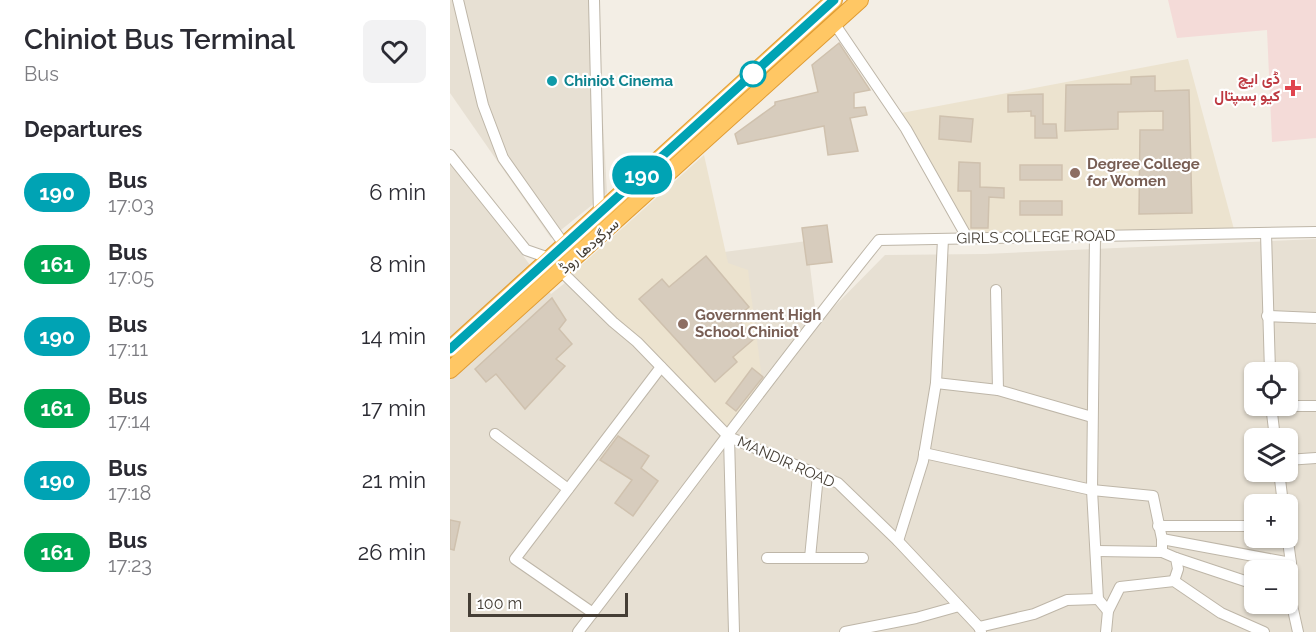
<!DOCTYPE html>
<meta charset="utf-8">
<style>
:root{--surface:#fff;--page:#f2f2f3;--text:#2b2b33;--muted:#7c7c81}
body{margin:0;font-family:Raleway,Vazirmatn,sans-serif;background:var(--page);color:var(--text);height:100vh;display:flex;flex-direction:column;font-size:22px;white-space:nowrap}
*{box-sizing:border-box;margin:0}
p{font-size:20px;color:var(--muted)}
.icon{flex:none;width:33px;height:33px;fill:none;stroke:currentColor;stroke-width:2;stroke-linecap:round;stroke-linejoin:round}
.map{position:relative;flex:1;overflow:hidden}
.side{display:flex;flex-direction:column;background:var(--surface);width:450px}
.side>*{flex:none}
.badge{padding:0 12px;border-radius:20px;font-size:21px;line-height:39px}
.controls{position:absolute;left:794px;top:362px;display:grid;gap:12px}
.controls a{display:grid;place-items:center;width:54px;height:54px;border-radius:9px;background:var(--surface);box-shadow:0 2px 4px #0004;font-size:30px}
.scale{position:absolute;left:18px;bottom:15px;width:160px;box-sizing:border-box;padding-left:6px;border:3px solid #453e35;border-top:0;font-size:16px;line-height:21px;white-space:nowrap;color:#453e35;-webkit-text-stroke:4px #fff;paint-order:stroke}
.map>.badge{position:absolute;translate:-50% -50%;box-shadow:0 0 0 3px #fff}
h2{padding:0 24px;font-size:22px;line-height:54px}
.round{display:grid;place-items:center;flex:none;width:63px;height:63px;border-radius:9px;background:var(--page)}
.headline{display:flex;align-items:center;justify-content:space-between;height:102px;padding:0 24px}
h1{font-size:28px;font-weight:600;line-height:45px}
ul{padding:0;list-style:none}
li{display:flex;align-items:center;gap:18px;height:72px;padding:0 24px}
li div{flex:1}
li b{display:block;font-size:22px}
li em{font-style:normal}
li .badge{min-width:66px;font-weight:700;text-align:center}
main{display:flex;flex:1;min-height:0}
.map>svg:first-child{display:block}
</style>
<main>
<section class="side">
<div class="headline"><div><h1>Chiniot Bus Terminal</h1><p>Bus</p></div><a class="round"><svg class="icon" aria-label="heart" viewBox="0 0 24 24"><path d="M12 20l-8-8c-3-5 5-10 8-4 3-6 11-1 8 4z"/></svg></a></div>
<h2>Departures</h2>
<ul>
<li><span class="badge" style="background:#00a3b4;color:#fff">190</span><div><b>Bus</b><p>17:03</p></div><em>6 min</em></li>
<li><span class="badge" style="background:#00a651;color:#fff">161</span><div><b>Bus</b><p>17:05</p></div><em>8 min</em></li>
<li><span class="badge" style="background:#00a3b4;color:#fff">190</span><div><b>Bus</b><p>17:11</p></div><em>14 min</em></li>
<li><span class="badge" style="background:#00a651;color:#fff">161</span><div><b>Bus</b><p>17:14</p></div><em>17 min</em></li>
<li><span class="badge" style="background:#00a3b4;color:#fff">190</span><div><b>Bus</b><p>17:18</p></div><em>21 min</em></li>
<li><span class="badge" style="background:#00a651;color:#fff">161</span><div><b>Bus</b><p>17:23</p></div><em>26 min</em></li>
</ul>
</section>
<div class="map">
<svg width="866" height="632" viewBox="0 0 866 632">
<rect width="100%" height="100%" fill="#f3eee5"/>
<!-- residential -->
<g fill="#e7e0d3" fill-rule="evenodd">
<polygon points="0,0 146,0 157,193 101,238 0,93"/>
<path d="M 0,155 L 101,294 L 130,271 L 357,241 L 367,324 L 435,255 L 535,254 L 866,239 L 866,632 L 0,632 ZM 804,372 L 837,372 L 837,405 L 804,405 ZM 804,438 L 837,438 L 837,471 L 804,471 ZM 804,504 L 837,504 L 837,537 L 804,537 ZM 804,570 L 837,570 L 837,603 L 804,603 Z"/>
</g>
<!-- education -->
<g fill="#ece3cf">
<polygon points="738,59 785,233 518,239 446,114"/>
<polygon points="254,155 278,263 298,270 313,387 279,437 115,280"/>
</g>
<!-- medical -->
<polygon fill="#f4dbd8" points="718,0 866,0 866,138 822,142 817,30 727,38"/>
<!-- building -->
<g fill="#d7ccbd" stroke="#cfc1ae" stroke-width="1.5">
<polygon points="389,43 420,90 404,93 404,108 415,107 417,115 400,118 408,151 378,155 374,126 288,144 285,134 325,105 325,102 368,92 362,65"/>
<polygon points="705,76 705,91 739,90 742,213 689,214 690,130 713,130 713,111 668,112 668,129 615,131 616,85 681,84 681,77"/>
<polygon points="593,94 593,124 606,124 607,138 585,138 585,116 581,116 581,111 558,112 558,95"/>
<polygon points="490,116 523,119 521,142 489,139"/>
<polygon points="509,162 530,163 530,187 554,188 554,198 539,197 538,228 521,228 521,191 508,191"/>
<rect x="570" y="165" width="42" height="15"/>
<rect x="570" y="201" width="42" height="14"/>
<polygon points="377,225 382,262 357,265 352,228"/>
<polygon points="256,256 299,307 287,318 304,339 283,357 287,362 265,382 189,299 212,279 219,287"/>
<polygon points="102,298 116,320 109,329 122,344 106,359 115,366 75,409 46,374 36,382 25,369"/>
<polygon points="302,368 313,377 286,411 276,403"/>
<polygon points="168,436 199,456 191,468 208,481 183,516 165,503 182,480 150,460"/>
<polygon points="0,520 10,522 4,550 0,549"/>
</g>
<g fill="none" stroke-linecap="round" stroke-linejoin="round">
<defs>
<g id="minor">
<polyline points="8,0 33,105 53,158 113,243"/>
<polyline points="144,0 149,214"/>
<polyline points="384,23 456,129 518,239"/>
<polyline points="0,155 76,250 99,258"/>
<polyline points="816,233 820,372"/>
<polyline points="645,236 642,490 648,599 658,611"/>
<polyline points="111,271 163,322 187,342 279,437 388,483 448,541 529,627 531,632"/>
<polyline points="546,290 548,390"/>
<polyline points="817,316 866,318"/>
<polyline points="486,383 548,390 642,417"/>
<polyline points="821,405 825,438"/>
<polyline points="822,406 866,406"/>
<polyline points="45,434 118,489"/>
<polyline points="279,437 284,632"/>
<polyline points="474,453 642,490 703,496 712,539 712,552 726,558 728,569 724,581"/>
<polyline points="837,460 866,458"/>
<polyline points="829,471 833,504"/>
<polyline points="708,526 804,526"/>
<polyline points="837,534 841,563 840,596 848,632"/>
<polyline points="712,539 841,563"/>
<polyline points="448,541 473,461 486,383 493,239"/>
<polyline points="647,551 712,552"/>
<polyline points="317,558 413,558"/>
<polyline points="360,558 368,475"/>
<polyline points="726,558 804,584"/>
<polyline points="143,613 65,559 211,367"/>
<polyline points="529,627 584,614 617,600 648,599"/>
<path d="M 128,632 C 229,501 326,368 429,240 L 866,232"/>
<polyline points="395,632 466,618 509,606"/>
<polyline points="656,632 658,611 670,587 724,581 771,613 814,632"/>
</g>
<g id="highway">
<path d="M 0,349 C 127,232 256,117 384,0"/>
<polyline points="0,370 410,0"/>
</g>
</defs>
<!-- minor casing -->
<use href="#minor" stroke="#beb6a8" stroke-width="12"/>
<!-- highway casing -->
<use href="#highway" stroke="#df9b33" stroke-width="18"/>
<!-- minor -->
<use href="#minor" stroke="#fff" stroke-width="10"/>
<!-- highway -->
<use href="#highway" stroke="#ffc764" stroke-width="16"/>
</g>
<g fill="none" stroke-linecap="round" stroke-linejoin="round">
<defs>
<path id="line" d="M 0,349 C 127,232 257,117 384,0"/>
</defs>
<!-- line casing -->
<use href="#line" stroke="#fff" stroke-width="14"/>
<!-- line -->
<use href="#line" stroke="#00a3b4" stroke-width="9"/>
</g>
<!-- markers -->
<circle fill="#fff" stroke="#00a3b4" stroke-width="3" cx="303" cy="74" r="12"/>
<circle fill="#0f9aa8" stroke="#fff" stroke-width="2" cx="102" cy="81" r="6"/>
<path fill="#e0444e" stroke="#fff" stroke-width="2" d="M840 79h6v6h6v6h-6v6h-6v-6h-6v-6h6z"/>
<g fill="#8d6e63" stroke="#fff" stroke-width="2">
<circle cx="625" cy="173" r="6"/>
<circle cx="233" cy="324" r="6"/>
</g>
<g text-anchor="middle" stroke-width="4.5" stroke-linejoin="round" paint-order="stroke">
<!-- health labels -->
<g font-size="15" font-weight="bold" fill="#be3a42" stroke="#fff" text-anchor="end">
<text x="830" y="84">ڈی ایچ<tspan x="830" dy="17">کیو ہسپتال</tspan></text>
</g>
<!-- culture labels -->
<g font-size="15" font-weight="bold" fill="#0d838f" stroke="#fff" text-anchor="start">
<text x="114" y="86">Chiniot Cinema</text>
</g>
<!-- education labels -->
<g font-size="15" font-weight="bold" fill="#785e54" stroke="#fff" text-anchor="start">
<text x="637" y="169">Degree College<tspan x="637" dy="17">for Women</tspan></text>
<text x="245" y="320">Government High<tspan x="245" dy="17">School Chiniot</tspan></text>
</g>
<!-- street labels -->
<g font-size="15" fill="#453e35" stroke="#fff">
<text transform="translate(586 237) rotate(-1)" y="5">GIRLS COLLEGE ROAD</text>
<text transform="translate(139 246) rotate(-42)" y="5">سرگودھا روڈ</text>
<text transform="translate(336 462) rotate(24)" y="5">MANDIR ROAD</text>
</g>
</g>
</svg>
<div class="controls">
<a><svg class="icon" aria-label="locate" viewBox="0 0 24 24"><circle cx="12" cy="12" r="6"/><path d="M12 2v4M12 18v4M2 12h4M18 12h4"/></svg></a>
<a><svg class="icon" aria-label="layers" viewBox="0 0 24 24"><path d="M12 4l9 5-9 5-9-5zM3 14l9 5 9-5"/></svg></a>
<a>+</a>
<a>−</a>
</div>
<div class="scale">100 m</div>
<b class="badge" style="left:192px;top:175px;background:#00a3b4;color:#fff">190</b>
</div>
</main>
